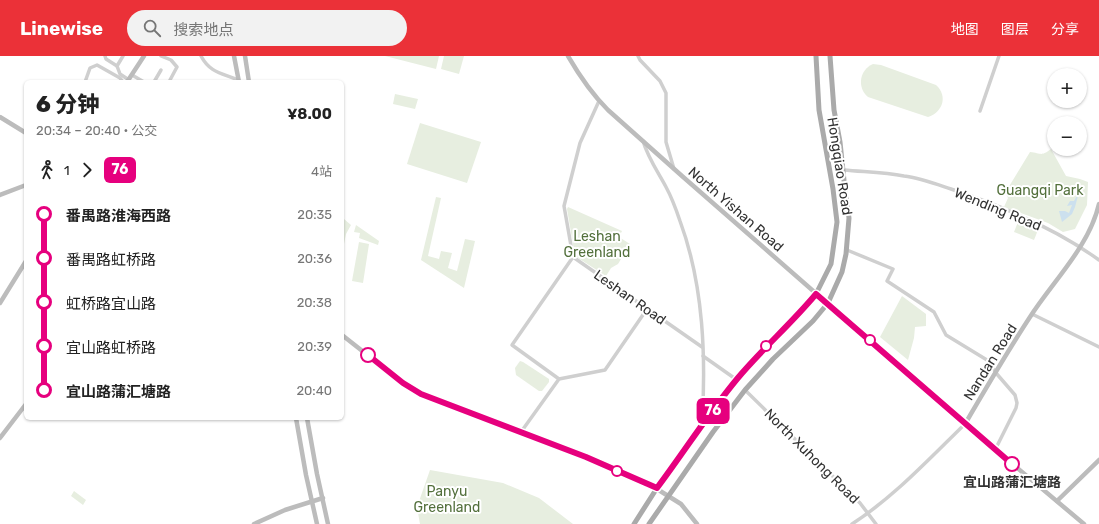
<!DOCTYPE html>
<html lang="zh">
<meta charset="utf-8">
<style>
:root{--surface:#fff;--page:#f2f2f2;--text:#222;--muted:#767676;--accent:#eb3138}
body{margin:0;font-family:Rubik,"Noto Sans SC",sans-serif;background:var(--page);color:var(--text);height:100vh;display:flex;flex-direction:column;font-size:15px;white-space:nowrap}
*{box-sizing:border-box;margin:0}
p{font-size:13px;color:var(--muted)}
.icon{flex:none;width:22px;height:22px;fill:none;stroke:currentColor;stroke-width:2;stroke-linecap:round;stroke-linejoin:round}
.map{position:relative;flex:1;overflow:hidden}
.panel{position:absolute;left:24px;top:24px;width:320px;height:340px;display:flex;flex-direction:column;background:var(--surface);border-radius:6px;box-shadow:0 1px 3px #0004}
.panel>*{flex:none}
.badge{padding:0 8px;border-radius:6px;font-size:14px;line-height:26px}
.buttons{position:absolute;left:1047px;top:12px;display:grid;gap:8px}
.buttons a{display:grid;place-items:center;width:40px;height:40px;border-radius:50%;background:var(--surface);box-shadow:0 1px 3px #0004;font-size:20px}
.map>.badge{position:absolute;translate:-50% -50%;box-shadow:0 0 0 2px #fff}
.legs{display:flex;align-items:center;gap:6px;height:44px;padding:0 12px;font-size:13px}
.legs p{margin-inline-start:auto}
.summary{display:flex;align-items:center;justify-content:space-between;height:68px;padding:0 12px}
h1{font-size:22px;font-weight:800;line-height:30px}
ul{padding:0 12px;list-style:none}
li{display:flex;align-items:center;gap:14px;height:44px;font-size:15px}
li i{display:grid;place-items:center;width:6px;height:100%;margin:0 5px;background:currentColor}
li i::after{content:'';width:10px;height:10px;margin:-5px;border:3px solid;border-radius:50%;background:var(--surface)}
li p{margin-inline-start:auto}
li:first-child i{background:linear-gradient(#0000 50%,currentColor 0)}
li:last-child i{background:linear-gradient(currentColor 50%,#0000 0)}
header{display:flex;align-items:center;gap:24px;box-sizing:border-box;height:56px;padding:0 20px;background:var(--accent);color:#fff}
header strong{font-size:19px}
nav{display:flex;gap:22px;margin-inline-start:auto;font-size:14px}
.search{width:280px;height:36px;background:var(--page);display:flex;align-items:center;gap:10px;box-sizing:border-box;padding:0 14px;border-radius:22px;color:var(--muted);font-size:15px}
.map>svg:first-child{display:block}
</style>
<header>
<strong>Linewise</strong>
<div class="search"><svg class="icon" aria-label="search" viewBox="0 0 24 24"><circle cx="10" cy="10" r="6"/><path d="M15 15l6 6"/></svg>搜索地点</div>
<nav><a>地图</a><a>图层</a><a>分享</a></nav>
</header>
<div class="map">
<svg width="1099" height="468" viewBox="0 0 1099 468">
<rect width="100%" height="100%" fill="#fff"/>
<!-- green -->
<g fill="#e7eee0">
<polygon points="385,0 439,0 436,13"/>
<polygon points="444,0 464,0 459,18 441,13"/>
<path d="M 873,8 L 881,9 L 936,29 C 948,40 943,56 928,61 L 868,41 C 857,32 859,14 873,8 Z"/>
<polygon points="395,38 418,43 415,53 393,48"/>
<polygon points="420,67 481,86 467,127 407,108"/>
<path d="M 1051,93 L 1066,120 L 1080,123 L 1088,126 L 1087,149 L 1075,173 L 1063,176 L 1048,167 L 1004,151 L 1008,142 L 1005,137 L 1030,96 C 1041,97 1041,101 1051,93 Z"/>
<polygon points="436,141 441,142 428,200 439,203 441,195 452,197 448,212 457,215 465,183 475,185 464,232 421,204"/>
<polygon points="568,151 622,175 619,181 630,188 618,208 611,212 606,220 575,200 567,153"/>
<polygon points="342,163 344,163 351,169 346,178 342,198"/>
<polygon points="1018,166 1038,174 1034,184 1014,176"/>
<polygon points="356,169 379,185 378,189 359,182 360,177 354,176"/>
<polygon points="359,186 369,188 363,227 352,225"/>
<polygon points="902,240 926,258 926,270 915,271 914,282 908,304 880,281"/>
<polygon points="520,305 523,306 549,323 549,326 542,335 539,335 516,319 515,312"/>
<polygon points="430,414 503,427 539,442 573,468 420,468 417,451"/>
<polygon points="74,435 86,444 83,449 71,440"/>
</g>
<!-- water -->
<polygon fill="#cce0ee" points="1079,136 1075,151 1072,158 1062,166 1059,155 1065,155 1069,157 1072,149 1067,150 1070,145 1074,145"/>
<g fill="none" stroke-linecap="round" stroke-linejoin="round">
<!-- street -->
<g stroke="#cfcfcf" stroke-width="3.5">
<polyline points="105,0 106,3 117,10"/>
<polyline points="123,0 117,10 120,18 129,24"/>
<polyline points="161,0 171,4 177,11 170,24"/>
<path d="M 201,0 C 210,17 222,17 238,24"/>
<polyline points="638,0 640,4 660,25 666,37 666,86 674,113"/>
<polyline points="132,19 144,26"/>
<polyline points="85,26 90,12 97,9 120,22 123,26"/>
<polyline points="154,26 161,14"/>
<polyline points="599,45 580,87 564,150 573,201 702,291"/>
<polyline points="980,55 999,0"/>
<path d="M 643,85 C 648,102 658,116 666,131 C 672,142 676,153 680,165 C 704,230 706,302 702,370"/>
<path d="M 844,114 C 864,116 884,116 904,120 C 920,122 936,128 951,133 C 1002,150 1055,172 1099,204"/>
<polyline points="847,194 893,213 887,225 934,256 946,279 987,304 996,317 1015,339 1017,347 1016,352 995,394"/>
<polyline points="1032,258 1099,291"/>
<polyline points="703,300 737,324"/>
<polyline points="559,323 512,289 573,201"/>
<polyline points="745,334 860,447 876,468"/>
<polyline points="521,376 559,323 605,314 647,253"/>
<path d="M 852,468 C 894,441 929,403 965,368"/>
</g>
<!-- secondary -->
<g stroke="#bcbcbc" stroke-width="4.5">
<polyline points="234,0 239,26"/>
<polyline points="245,0 249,26"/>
<path d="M 568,0 C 579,19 592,38 608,54 L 682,120 L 965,368 L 1084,468"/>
<polyline points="127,26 144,0"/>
<polyline points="0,61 26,77"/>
<polyline points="0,139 26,129"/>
<polyline points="0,247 26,205"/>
<polyline points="342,279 403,327 421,338 586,401 649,428 681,448 697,468"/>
<polyline points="296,362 306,419 317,468"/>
<polyline points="307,362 317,418 328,468"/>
<path d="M 965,368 C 986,332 1007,296 1030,261 C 1053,225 1089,191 1099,148"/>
<polyline points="0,382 26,348"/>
<polyline points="1057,445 1099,404"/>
<polyline points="254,468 285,454 323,442"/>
</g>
<!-- primary -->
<g stroke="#aaa" stroke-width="5">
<polyline points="634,468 657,432 737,324 767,290 802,256 816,238 831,208 837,166 833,133 819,54 816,0"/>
<polyline points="649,468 713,376 745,334 773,303 813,265 828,247 842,216 846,198 849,162 845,134 840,86 834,54 830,0"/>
</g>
</g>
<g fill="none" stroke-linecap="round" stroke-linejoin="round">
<defs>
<path id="line-1" d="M 368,299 L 403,327 L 421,338 L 586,401 L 657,432 C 684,396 708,358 737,323 C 762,293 791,268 816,238 L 1012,408"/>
</defs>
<!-- line-1 casing -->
<use href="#line-1" stroke="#fff" stroke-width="9"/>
<!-- line-1 -->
<use href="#line-1" stroke="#e6007e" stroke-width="6"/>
</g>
<!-- markers -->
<g fill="#fff" stroke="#e6007e" stroke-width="2">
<circle cx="870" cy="284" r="5"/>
<circle cx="766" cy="290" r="5"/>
<circle cx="368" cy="299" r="7"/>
<circle cx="1012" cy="408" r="7"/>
<circle cx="617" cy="415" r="5"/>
</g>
<g text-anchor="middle" stroke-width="4" stroke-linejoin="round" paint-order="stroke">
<!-- street labels -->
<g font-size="14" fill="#323232" stroke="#fff">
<text transform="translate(840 110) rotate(81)" y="5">Hongqiao Road</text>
<text transform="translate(736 153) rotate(41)" y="5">North Yishan Road</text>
<text transform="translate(998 153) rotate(22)" y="5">Wending Road</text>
<text transform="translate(630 241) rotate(35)" y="5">Leshan Road</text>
<text transform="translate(990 306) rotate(-58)" y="5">Nandan Road</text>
<text transform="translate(812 400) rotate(45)" y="5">North Xuhong Road</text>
</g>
<!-- park labels -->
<g font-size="14" fill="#53703c" stroke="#fff">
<text x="1040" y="139">Guangqi Park</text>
<text x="597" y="185">Leshan<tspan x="597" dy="16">Greenland</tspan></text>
<text x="447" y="440">Panyu<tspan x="447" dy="16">Greenland</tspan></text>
</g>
<!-- stop labels -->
<g font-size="14" font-weight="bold" fill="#323232" stroke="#fff">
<text x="1012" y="431">宜山路蒲汇塘路</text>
</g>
</g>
</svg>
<div class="buttons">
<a>+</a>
<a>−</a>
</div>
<b class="badge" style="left:713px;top:355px;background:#e6007e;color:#fff">76</b>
<section class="panel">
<div class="summary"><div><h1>6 分钟</h1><p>20:34 – 20:40 · 公交</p></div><b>¥8.00</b></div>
<div class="legs"><svg class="icon" aria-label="walk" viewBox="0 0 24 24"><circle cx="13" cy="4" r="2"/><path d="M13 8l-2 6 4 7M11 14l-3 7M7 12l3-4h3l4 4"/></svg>1<svg class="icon" aria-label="forward" viewBox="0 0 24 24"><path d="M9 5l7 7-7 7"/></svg><b class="badge" style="background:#e6007e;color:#fff">76</b><p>4站</p></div>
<ul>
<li><i style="color:#e6007e"></i><b>番禺路淮海西路</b><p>20:35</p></li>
<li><i style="color:#e6007e"></i><span>番禺路虹桥路</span><p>20:36</p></li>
<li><i style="color:#e6007e"></i><span>虹桥路宜山路</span><p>20:38</p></li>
<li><i style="color:#e6007e"></i><span>宜山路虹桥路</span><p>20:39</p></li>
<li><i style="color:#e6007e"></i><b>宜山路蒲汇塘路</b><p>20:40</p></li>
</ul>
</section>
</div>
